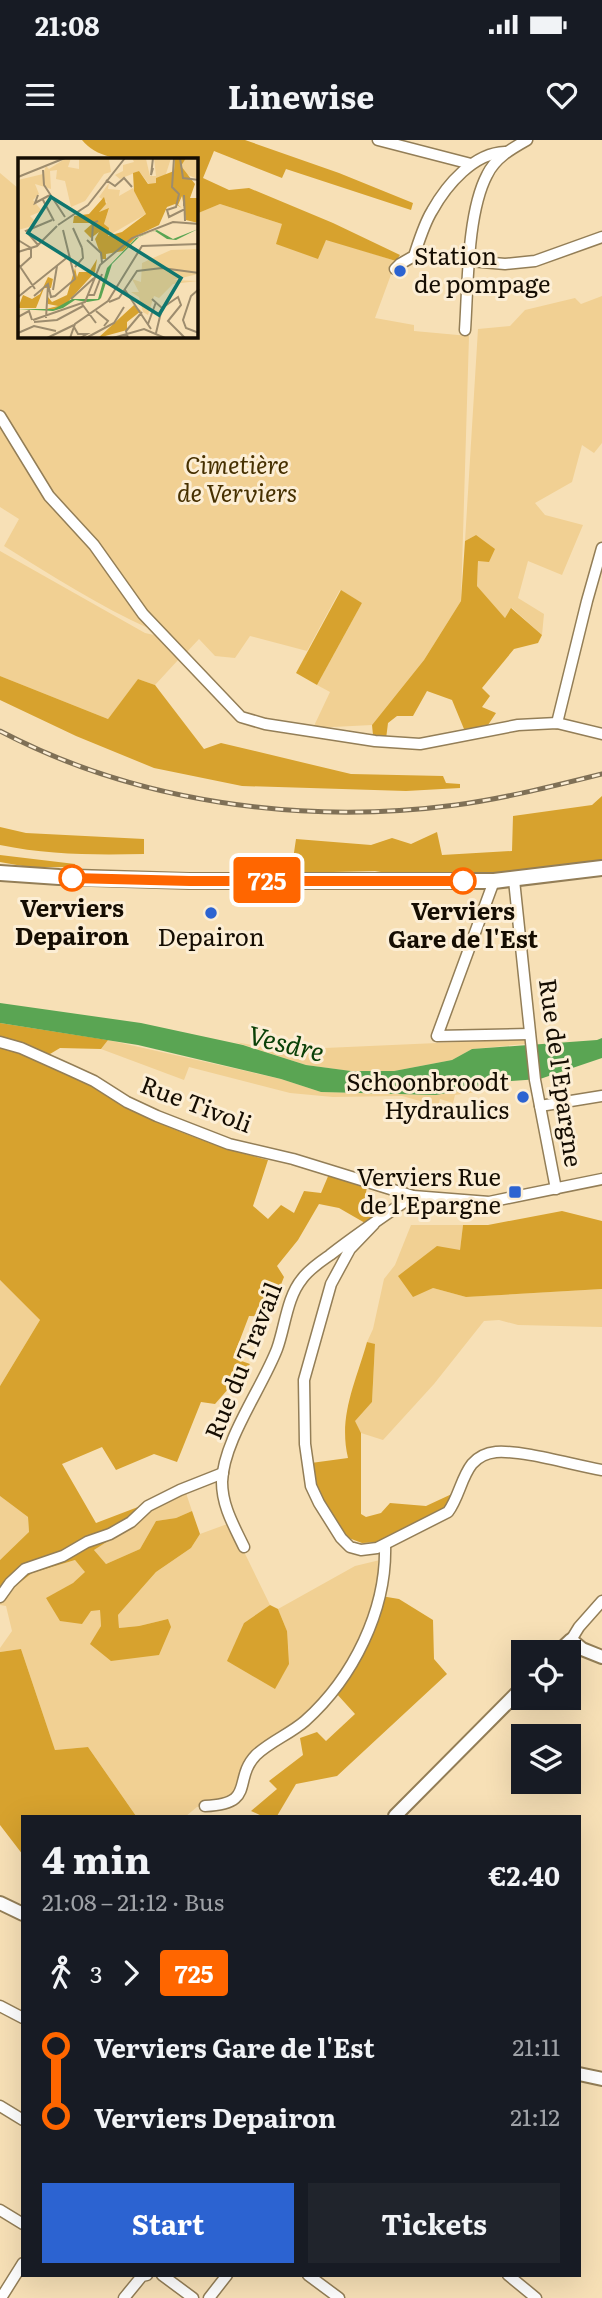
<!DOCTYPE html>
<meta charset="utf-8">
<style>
:root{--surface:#171b24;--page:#20242c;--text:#f1f3f6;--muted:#9ea1a6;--accent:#2c63d1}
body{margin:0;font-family:Literata,serif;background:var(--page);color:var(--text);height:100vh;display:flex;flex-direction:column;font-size:26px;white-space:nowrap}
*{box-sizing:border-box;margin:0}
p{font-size:23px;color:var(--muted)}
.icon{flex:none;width:38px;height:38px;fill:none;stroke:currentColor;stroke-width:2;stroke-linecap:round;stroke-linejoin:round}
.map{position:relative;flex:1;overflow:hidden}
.side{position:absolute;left:21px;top:1675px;width:560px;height:462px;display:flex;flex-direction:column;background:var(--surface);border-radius:0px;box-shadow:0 7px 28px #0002}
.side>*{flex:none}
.badge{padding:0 14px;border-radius:5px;font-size:24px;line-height:46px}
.tools{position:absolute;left:511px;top:1500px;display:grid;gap:14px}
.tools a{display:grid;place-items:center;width:70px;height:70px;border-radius:0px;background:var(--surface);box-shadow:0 7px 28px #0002;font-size:35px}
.map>.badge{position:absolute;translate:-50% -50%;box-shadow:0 0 0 4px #fff}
.legs{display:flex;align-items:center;gap:10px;height:77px;padding:0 21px;font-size:23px}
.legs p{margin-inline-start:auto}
.summary{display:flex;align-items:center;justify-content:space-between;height:119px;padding:0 21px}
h1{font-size:38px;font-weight:700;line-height:52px}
.primary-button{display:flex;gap:14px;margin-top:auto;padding:14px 21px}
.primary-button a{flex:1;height:80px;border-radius:0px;background:var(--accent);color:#fff;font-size:28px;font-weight:700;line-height:80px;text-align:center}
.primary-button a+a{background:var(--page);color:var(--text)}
ul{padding:0 21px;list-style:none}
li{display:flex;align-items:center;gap:24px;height:70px;font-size:26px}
li i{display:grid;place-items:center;width:10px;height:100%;margin:0 9px;background:currentColor}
li i::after{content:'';width:18px;height:18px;margin:-9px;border:5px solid;border-radius:50%;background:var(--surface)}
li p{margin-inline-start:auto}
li:first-child i{background:linear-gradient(#0000 50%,currentColor 0)}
li:last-child i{background:linear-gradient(currentColor 50%,#0000 0)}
.status{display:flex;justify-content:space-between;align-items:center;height:49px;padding:0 35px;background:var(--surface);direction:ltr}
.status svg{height:19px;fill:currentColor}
header{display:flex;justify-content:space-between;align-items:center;height:91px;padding:0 21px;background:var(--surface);font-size:32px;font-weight:700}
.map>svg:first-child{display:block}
</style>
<div class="status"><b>21:08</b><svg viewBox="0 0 49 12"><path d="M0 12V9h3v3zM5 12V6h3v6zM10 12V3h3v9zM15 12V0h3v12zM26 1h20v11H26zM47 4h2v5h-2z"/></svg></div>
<header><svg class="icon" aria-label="menu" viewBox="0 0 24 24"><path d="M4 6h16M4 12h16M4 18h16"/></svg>Linewise<svg class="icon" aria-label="heart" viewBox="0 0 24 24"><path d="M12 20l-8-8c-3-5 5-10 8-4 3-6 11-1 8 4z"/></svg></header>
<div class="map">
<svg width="602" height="2158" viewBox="0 0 602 2158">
<rect width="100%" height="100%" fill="#f7e0b6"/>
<!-- green -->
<g fill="#f1d093">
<polygon points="0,33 19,49 19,196 196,196 196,74 220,64 282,84 318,119 326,99 396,121 375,178 414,185 414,191 469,196 461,461 424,520 372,585 313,588 330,552 317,545 362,463 340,450 307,511 250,496 235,518 215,516 199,499 185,514 146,474 52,353 0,269"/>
<polygon points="602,156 602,303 594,313 582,305 572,342 535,363 545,375 583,385 562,435 528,421 518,458 544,474 542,495 512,468 505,478 477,446 478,421 476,395 465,401 478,189 510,186 525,170 575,158 581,164"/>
<path d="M 0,284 L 16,313 L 53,365 L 90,406 L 150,489 C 99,466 51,435 4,406 L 19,379 L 0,367 Z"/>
<polygon points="0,411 145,493 154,495 178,520 155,545 138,539 108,579 0,536"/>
<polygon points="525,899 525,904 472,909 452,920 394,931 351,931 306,925 235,902 280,910"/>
<polygon points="108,900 281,939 321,952 436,955 511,941 477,952 455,955 453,963 440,959 438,966 402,956 333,957 290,953 189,927 184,940 101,909"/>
<polygon points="411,1085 463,1085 460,1110 433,1148 466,1157 602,1149 602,1187 518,1185 499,1180 484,1181 434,1244 383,1300 361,1293 354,1281 372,1262 375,1205 367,1202 373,1189 384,1139 395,1125"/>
<polygon points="0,1140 40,1180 0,1246"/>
<polygon points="184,1347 192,1371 176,1378 156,1381 140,1409 106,1424 94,1410 140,1380 138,1367"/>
<polygon points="0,1356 28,1377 29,1393 0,1420"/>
<polygon points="230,1383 270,1465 244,1483 287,1491 278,1469 355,1426 380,1420 378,1443 367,1485 349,1525 314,1570 264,1605 232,1658 218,1663 197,1667 186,1676 136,1676 88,1607 55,1610 21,1509 0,1512 0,1508 12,1491 6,1466 0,1465 0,1458 32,1433 75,1420 86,1432 73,1443 46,1459 91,1470 100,1470 101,1486 91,1504 168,1479 139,1486 119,1488 118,1475 156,1432 191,1408 200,1394"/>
</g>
<!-- forest -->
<g fill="#d7a22e">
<path d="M 82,0 L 245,0 L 339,33 L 413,63 L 411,70 L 286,29 L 282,38 L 214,11 L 203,38 L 229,50 L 249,48 L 333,83 L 400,115 L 396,121 L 326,100 L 318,119 L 276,104 L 282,84 L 220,64 L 196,74 L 196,19 C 162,19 105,29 82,0 Z"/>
<polygon points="476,395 495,409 489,422 478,421 477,446 505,478 511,468 542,495 538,503 514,509 482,548 490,556 482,567 496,573 486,588 464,589 452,560 427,551 413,576 397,576 388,583 386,599 373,595 372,585 424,520 461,461 465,401"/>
<polygon points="341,450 362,463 317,545 296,533"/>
<polygon points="0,536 108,579 138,539 155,545 204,609 221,603 351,634 443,636 446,643 460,644 460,648 406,651 242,646 154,628 76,596 0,560"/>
<polygon points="602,656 602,724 487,733 405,736 375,731 291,733 296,699 371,705 392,698 411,704 437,692 442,715 512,711 513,676 592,665"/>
<path d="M 0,687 L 26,693 L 144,699 L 144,714 C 95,715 48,715 0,705 Z"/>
<polygon points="0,715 75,724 75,727 28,727 0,722"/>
<path d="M 0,883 L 108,900 L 101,909 L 60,908 L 50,914 C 111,968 190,1000 268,1020 L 253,1066 L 268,1079 L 281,1065 L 294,1073 L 304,1051 L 321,1053 L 329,1034 L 367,1047 L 364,1063 L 382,1069 L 365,1083 L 339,1068 L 319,1064 L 298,1100 L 277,1126 L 284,1137 L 268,1177 L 249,1176 L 233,1218 L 250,1224 L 215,1264 L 201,1262 L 177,1322 L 154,1314 L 116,1330 L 102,1307 L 62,1324 L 96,1383 L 138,1367 L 141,1380 L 94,1410 L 106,1424 L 140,1409 L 156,1381 L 176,1378 L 192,1371 L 200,1394 L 191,1408 L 156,1432 L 118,1475 L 119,1488 L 139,1486 L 168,1479 L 171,1487 L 159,1515 L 111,1521 L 90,1504 L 101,1486 L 100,1470 L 91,1471 L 82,1484 L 60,1481 L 46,1458 L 73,1443 L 85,1432 L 75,1420 L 32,1433 L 0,1458 L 0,1420 L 29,1392 L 28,1377 L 0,1356 L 0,1246 L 40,1180 L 0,1140 Z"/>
<polygon points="562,1071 602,1081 602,1149 466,1157 433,1148 413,1157 398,1136 437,1106 460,1110 463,1085 488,1085"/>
<path d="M 367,1202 L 375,1204 L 372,1262 L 355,1281 L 361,1293 L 361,1374 L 366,1377 L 381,1373 L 390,1363 L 426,1366 L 454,1353 L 444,1370 L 380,1402 L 362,1403 L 346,1397 L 332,1379 L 316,1347 L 311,1323 L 348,1318 C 338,1276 356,1242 367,1202 Z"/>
<path d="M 381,1456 L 399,1459 L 433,1480 L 434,1519 L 447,1534 L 337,1636 L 296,1644 L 277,1676 L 262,1676 L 251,1671 L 277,1649 L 269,1641 L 303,1615 L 300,1598 L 317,1592 L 326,1601 L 355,1574 L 336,1553 C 361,1521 371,1495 381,1456 Z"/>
<polygon points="270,1465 278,1469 287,1491 289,1524 275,1549 227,1521 244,1483"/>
<polygon points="21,1509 55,1610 88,1607 136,1676 23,1676 23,1715 0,1685 0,1512"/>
</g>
<!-- water -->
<polygon fill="#5aa553" points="0,863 141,883 243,905 306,925 351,931 394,931 452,920 472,909 597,900 602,898 602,918 540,939 511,941 436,955 321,952 281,939 138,905 0,883"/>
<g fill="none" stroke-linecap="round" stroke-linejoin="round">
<defs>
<g id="minor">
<polyline points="378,0 471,24"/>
<polyline points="470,121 505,124 535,121 602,97"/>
<path d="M 395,129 L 400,124 L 414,116 C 419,101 424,84 432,71 C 447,44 474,13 505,12"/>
<path d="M 465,190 C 468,146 467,73 487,35 C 495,18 511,9 527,0"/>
<polyline points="0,276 49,356 94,405 143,474 241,577 265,584 375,601 420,604 518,585 557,583 602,594"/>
<polyline points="557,583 587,461 602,408"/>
<polyline points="514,740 535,940 556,1049"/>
<polyline points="494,741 437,896 529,894"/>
<polyline points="0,902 21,908 70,930 94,941 127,962 157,976 229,1004 293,1019 413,1056 489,1062 602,1039"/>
<polyline points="540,966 602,956"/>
<path d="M 374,1084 L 350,1109 L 331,1144 L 304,1240 L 305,1304 L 311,1346 L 319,1363 L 341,1398 L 350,1407 L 361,1410 L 377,1408 L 448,1372 C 459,1357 461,1338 472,1324 C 478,1317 486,1313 496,1312 C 523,1310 573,1325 602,1330"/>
<path d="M 244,1407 C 234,1386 222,1366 222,1342 C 223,1301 262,1248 277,1209 C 285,1187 287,1157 302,1139 C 309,1129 320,1122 330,1115 C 357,1094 385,1075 413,1056"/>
<polyline points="0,1457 10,1443 25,1429 63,1416 87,1402 110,1394 131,1382 148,1366 180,1350 223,1333"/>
<polyline points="571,1500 579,1487 602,1461"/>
<path d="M 205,1666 C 257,1664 232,1640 256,1615 C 271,1601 290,1594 305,1581 C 353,1538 387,1470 385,1405"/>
<polyline points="0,1866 23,1878"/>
<polyline points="0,1966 23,1980"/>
<polyline points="0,2070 23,2084"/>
<polyline points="162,2135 193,2158"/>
<polyline points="308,2135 339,2158"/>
<polyline points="508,2135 536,2158"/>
<polyline points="1,2158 23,2123"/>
<polyline points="124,2158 142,2136 147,2135"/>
<polyline points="209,2158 227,2135"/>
</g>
<g id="tertiary">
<polyline points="558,1512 571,1500 582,1509 602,1517"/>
<polyline points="395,1676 523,1547"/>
<polyline points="0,1763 23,1774"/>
<polyline points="579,1934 602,1939"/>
</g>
<polyline id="primary" points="0,733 59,737 189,741 494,741 602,728"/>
</defs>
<!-- minor casing -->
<use href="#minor" stroke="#937e57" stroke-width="13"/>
<!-- tertiary casing -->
<use href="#tertiary" stroke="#937e57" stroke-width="16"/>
<!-- primary casing -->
<use href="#primary" stroke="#937e57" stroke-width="18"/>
<!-- minor -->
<use href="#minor" stroke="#fff" stroke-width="10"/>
<!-- tertiary -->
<use href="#tertiary" stroke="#fff" stroke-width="12"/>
<!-- primary -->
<use href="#primary" stroke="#fff" stroke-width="14"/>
<defs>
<path id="rail" d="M 0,591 C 137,663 303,685 456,665 C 506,658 554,646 602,634"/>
</defs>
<!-- rail casing -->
<use href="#rail" stroke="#7f7056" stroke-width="5"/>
<!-- rail -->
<use href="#rail" stroke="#fceed5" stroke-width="2.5" stroke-dasharray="8" stroke-linecap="butt"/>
</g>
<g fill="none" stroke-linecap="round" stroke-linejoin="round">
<defs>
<polyline id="line-1" points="72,738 190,741 463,741"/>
</defs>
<!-- line-1 casing -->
<use href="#line-1" stroke="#fff" stroke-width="16"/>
<!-- line-1 -->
<use href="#line-1" stroke="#f60" stroke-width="10"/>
</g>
<!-- markers -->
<g fill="#2c63d1" stroke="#fceed5" stroke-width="2.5">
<circle cx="400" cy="131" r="7"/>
<circle cx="211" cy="773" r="7"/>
<circle cx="523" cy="957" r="7"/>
<rect x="508" y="1045" width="14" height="14" rx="3.5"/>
</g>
<g fill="#fff" stroke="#f60" stroke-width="3.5">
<circle cx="72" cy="738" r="12"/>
<circle cx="463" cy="741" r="12"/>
</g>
<g text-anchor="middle" stroke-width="6" stroke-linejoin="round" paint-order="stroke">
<!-- poi labels -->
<g font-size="24" fill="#150d02" stroke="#fceed5" text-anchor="end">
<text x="414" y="125" text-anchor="start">Station<tspan x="414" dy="28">de pompage</tspan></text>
<text x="211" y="806" text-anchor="middle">Depairon</text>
<text x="509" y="951">Schoonbroodt<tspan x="509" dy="28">Hydraulics</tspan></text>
<text x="501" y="1046">Verviers Rue<tspan x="501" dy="28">de l'Epargne</tspan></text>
</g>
<!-- park labels -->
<g font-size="24" font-style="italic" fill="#463000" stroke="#fceed5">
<text x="237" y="334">Cimetière<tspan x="237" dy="28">de Verviers</tspan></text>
</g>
<!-- stop labels -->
<g font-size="24" font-weight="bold" fill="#150d02" stroke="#fceed5">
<text x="72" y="777">Verviers<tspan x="72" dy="28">Depairon</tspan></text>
<text x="463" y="780">Verviers<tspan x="463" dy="28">Gare de l'Est</tspan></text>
</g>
<!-- street labels -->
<g font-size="24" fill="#150d02" stroke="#fceed5">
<text transform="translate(560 933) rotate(82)" y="8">Rue de l'Epargne</text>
<text transform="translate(196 965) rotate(21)" y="8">Rue Tivoli</text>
<text transform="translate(244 1221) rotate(-68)" y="8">Rue du Travail</text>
</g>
<!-- water labels -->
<g font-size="26" font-style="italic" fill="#0a4007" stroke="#fceed5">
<text transform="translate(286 904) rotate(14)" y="9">Vesdre</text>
</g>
</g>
<!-- overview -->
<g transform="translate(18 18)">
<rect width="180" height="180" fill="#f7e0b6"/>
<path d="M 48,0 L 53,0 L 50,9 L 61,11 L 61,0 L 91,1 L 93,14 L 86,16 L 67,43 L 53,49 L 47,23 L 38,21 L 39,12 L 32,13 L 33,31 L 17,26 L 21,36 L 15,42 L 24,53 L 12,58 L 17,63 L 11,69 L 0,72 L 0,22 L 25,16 L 28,8 L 31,11 ZM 114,0 L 128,1 L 132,18 L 138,18 L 136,0 L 153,0 L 147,19 L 138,20 L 145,24 L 142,41 L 121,13 L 102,21 L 97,17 L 105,13 L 105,7 L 116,4 ZM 168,0 L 180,0 L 180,21 L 167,16 L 163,7 ZM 91,25 L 90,31 L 102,32 L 101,38 L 115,30 L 128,56 L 90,78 L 86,66 L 91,51 L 80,54 L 89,44 L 81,39 ZM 180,91 L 180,116 L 155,122 L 180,123 L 155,126 L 141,140 L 136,138 L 130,157 L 125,154 L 121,139 L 113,134 L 121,134 L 114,121 L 123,124 L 124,105 L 153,92 Z" fill="#f1d093"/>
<path d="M 157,0 L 168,0 L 163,8 L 177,26 L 172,40 L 180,40 L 180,65 L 168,62 L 164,38 L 160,47 L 164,50 L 157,46 L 149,49 L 141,67 L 120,77 L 105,93 L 88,96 L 88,101 L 84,101 L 77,81 L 81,74 L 73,80 L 66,73 L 75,65 L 55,65 L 56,58 L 71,56 L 86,39 L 88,46 L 81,54 L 91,50 L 86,66 L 91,70 L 90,78 L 104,74 L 128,56 L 116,33 L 115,15 L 121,13 L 130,26 L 138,25 L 138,20 L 156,13 ZM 79,101 L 77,114 L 49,145 L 38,151 L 28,151 L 40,148 L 30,146 L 30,139 L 34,144 L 49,137 L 57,110 L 59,119 L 61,114 L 71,114 ZM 30,119 L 35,121 L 33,130 L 26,130 L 18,150 L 0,150 L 5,137 L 14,141 L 22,136 ZM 116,147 L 123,153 L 109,164 L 109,172 L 80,180 Z" fill="#d7a22e"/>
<path d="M 180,71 L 158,82 L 149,81 L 137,73 L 122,78 L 94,106 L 83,140 L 81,142 L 69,144 L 57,142 L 45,150 L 35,153 L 0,151 L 36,151 L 54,141 L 80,141 L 89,110 L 118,80 L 139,72 L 155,81 Z" fill="#5aa553"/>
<path fill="none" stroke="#9d8c6e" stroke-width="2" d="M 156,0 L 154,29 L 161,36 L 158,49 L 149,52 L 151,59 L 167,51M 162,0 L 165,20 L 181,22M 135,10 L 133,17 L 135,0M 25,12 L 26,27 L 47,59M 0,19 L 47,0M 88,22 L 97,28 L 106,20 L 114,29M 20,37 L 17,45 L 32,37M 25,42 L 36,63M 166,48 L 166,37 L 167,63M 40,67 L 70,47 L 107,0M 55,70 L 64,90M 0,82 L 13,90 L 13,99 L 2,109M 69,82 L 83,95 L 84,105M 74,83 L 75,65 L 80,63M 20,87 L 8,73 L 34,62M 0,94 L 19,88 L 39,68M 1,107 L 17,131M 57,109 L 65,100 L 64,90M 181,131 L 173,138 L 165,162 L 168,170 L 181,175M 35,132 L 39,108M 107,132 L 133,171M 70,137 L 76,137 L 84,116M 16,138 L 30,126 L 33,139 L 37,138 L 57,121 L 45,72M 0,139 L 51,98M 53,141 L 76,120M 134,141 L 144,150 L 138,175M 91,144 L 101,140 L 119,113 L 144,110 L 181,115M 64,146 L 78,165M 144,150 L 160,139 L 163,147 L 150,163 L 167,180M 78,153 L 90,163 L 86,168M 0,159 L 11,153 L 14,162M 28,160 L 30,127M 15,162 L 67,144 L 82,107 L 114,80 L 155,64 L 181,66M 16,164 L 39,162 L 65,148M 130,166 L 138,144M 56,169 L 60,176 L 69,176 L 62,180M 0,175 L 16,168 L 38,173M 29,180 L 56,167M 52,180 L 57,166 L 90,143 L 124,88 L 181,86M 68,180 L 96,165 L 106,149M 95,180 L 126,171 L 147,180M 110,180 L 108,173 L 124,154"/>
<path fill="#0f766e" fill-opacity="0.15" stroke="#0f766e" stroke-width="3.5" d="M 33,39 L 163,120 L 141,157 L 10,75 Z"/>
<rect width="180" height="180" fill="none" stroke="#150d02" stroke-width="3.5"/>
</g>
</svg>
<div class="tools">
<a><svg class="icon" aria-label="locate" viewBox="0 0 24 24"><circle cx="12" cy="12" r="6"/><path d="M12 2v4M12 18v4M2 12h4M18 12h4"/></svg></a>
<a><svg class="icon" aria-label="layers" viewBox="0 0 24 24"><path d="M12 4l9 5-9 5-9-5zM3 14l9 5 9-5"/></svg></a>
</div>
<b class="badge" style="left:267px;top:740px;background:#f60;color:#fff">725</b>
<section class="side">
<div class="summary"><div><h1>4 min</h1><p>21:08 – 21:12 · Bus</p></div><b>€2.40</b></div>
<div class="legs"><svg class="icon" aria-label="walk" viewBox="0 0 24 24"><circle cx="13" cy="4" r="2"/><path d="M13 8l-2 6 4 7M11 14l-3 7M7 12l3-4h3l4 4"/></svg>3<svg class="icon" aria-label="forward" viewBox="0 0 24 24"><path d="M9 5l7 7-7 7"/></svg><b class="badge" style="background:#f60;color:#fff">725</b></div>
<ul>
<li><i style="color:#f60"></i><b>Verviers Gare de l'Est</b><p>21:11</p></li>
<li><i style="color:#f60"></i><b>Verviers Depairon</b><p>21:12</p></li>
</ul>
<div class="primary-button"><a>Start</a><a>Tickets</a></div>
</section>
</div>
